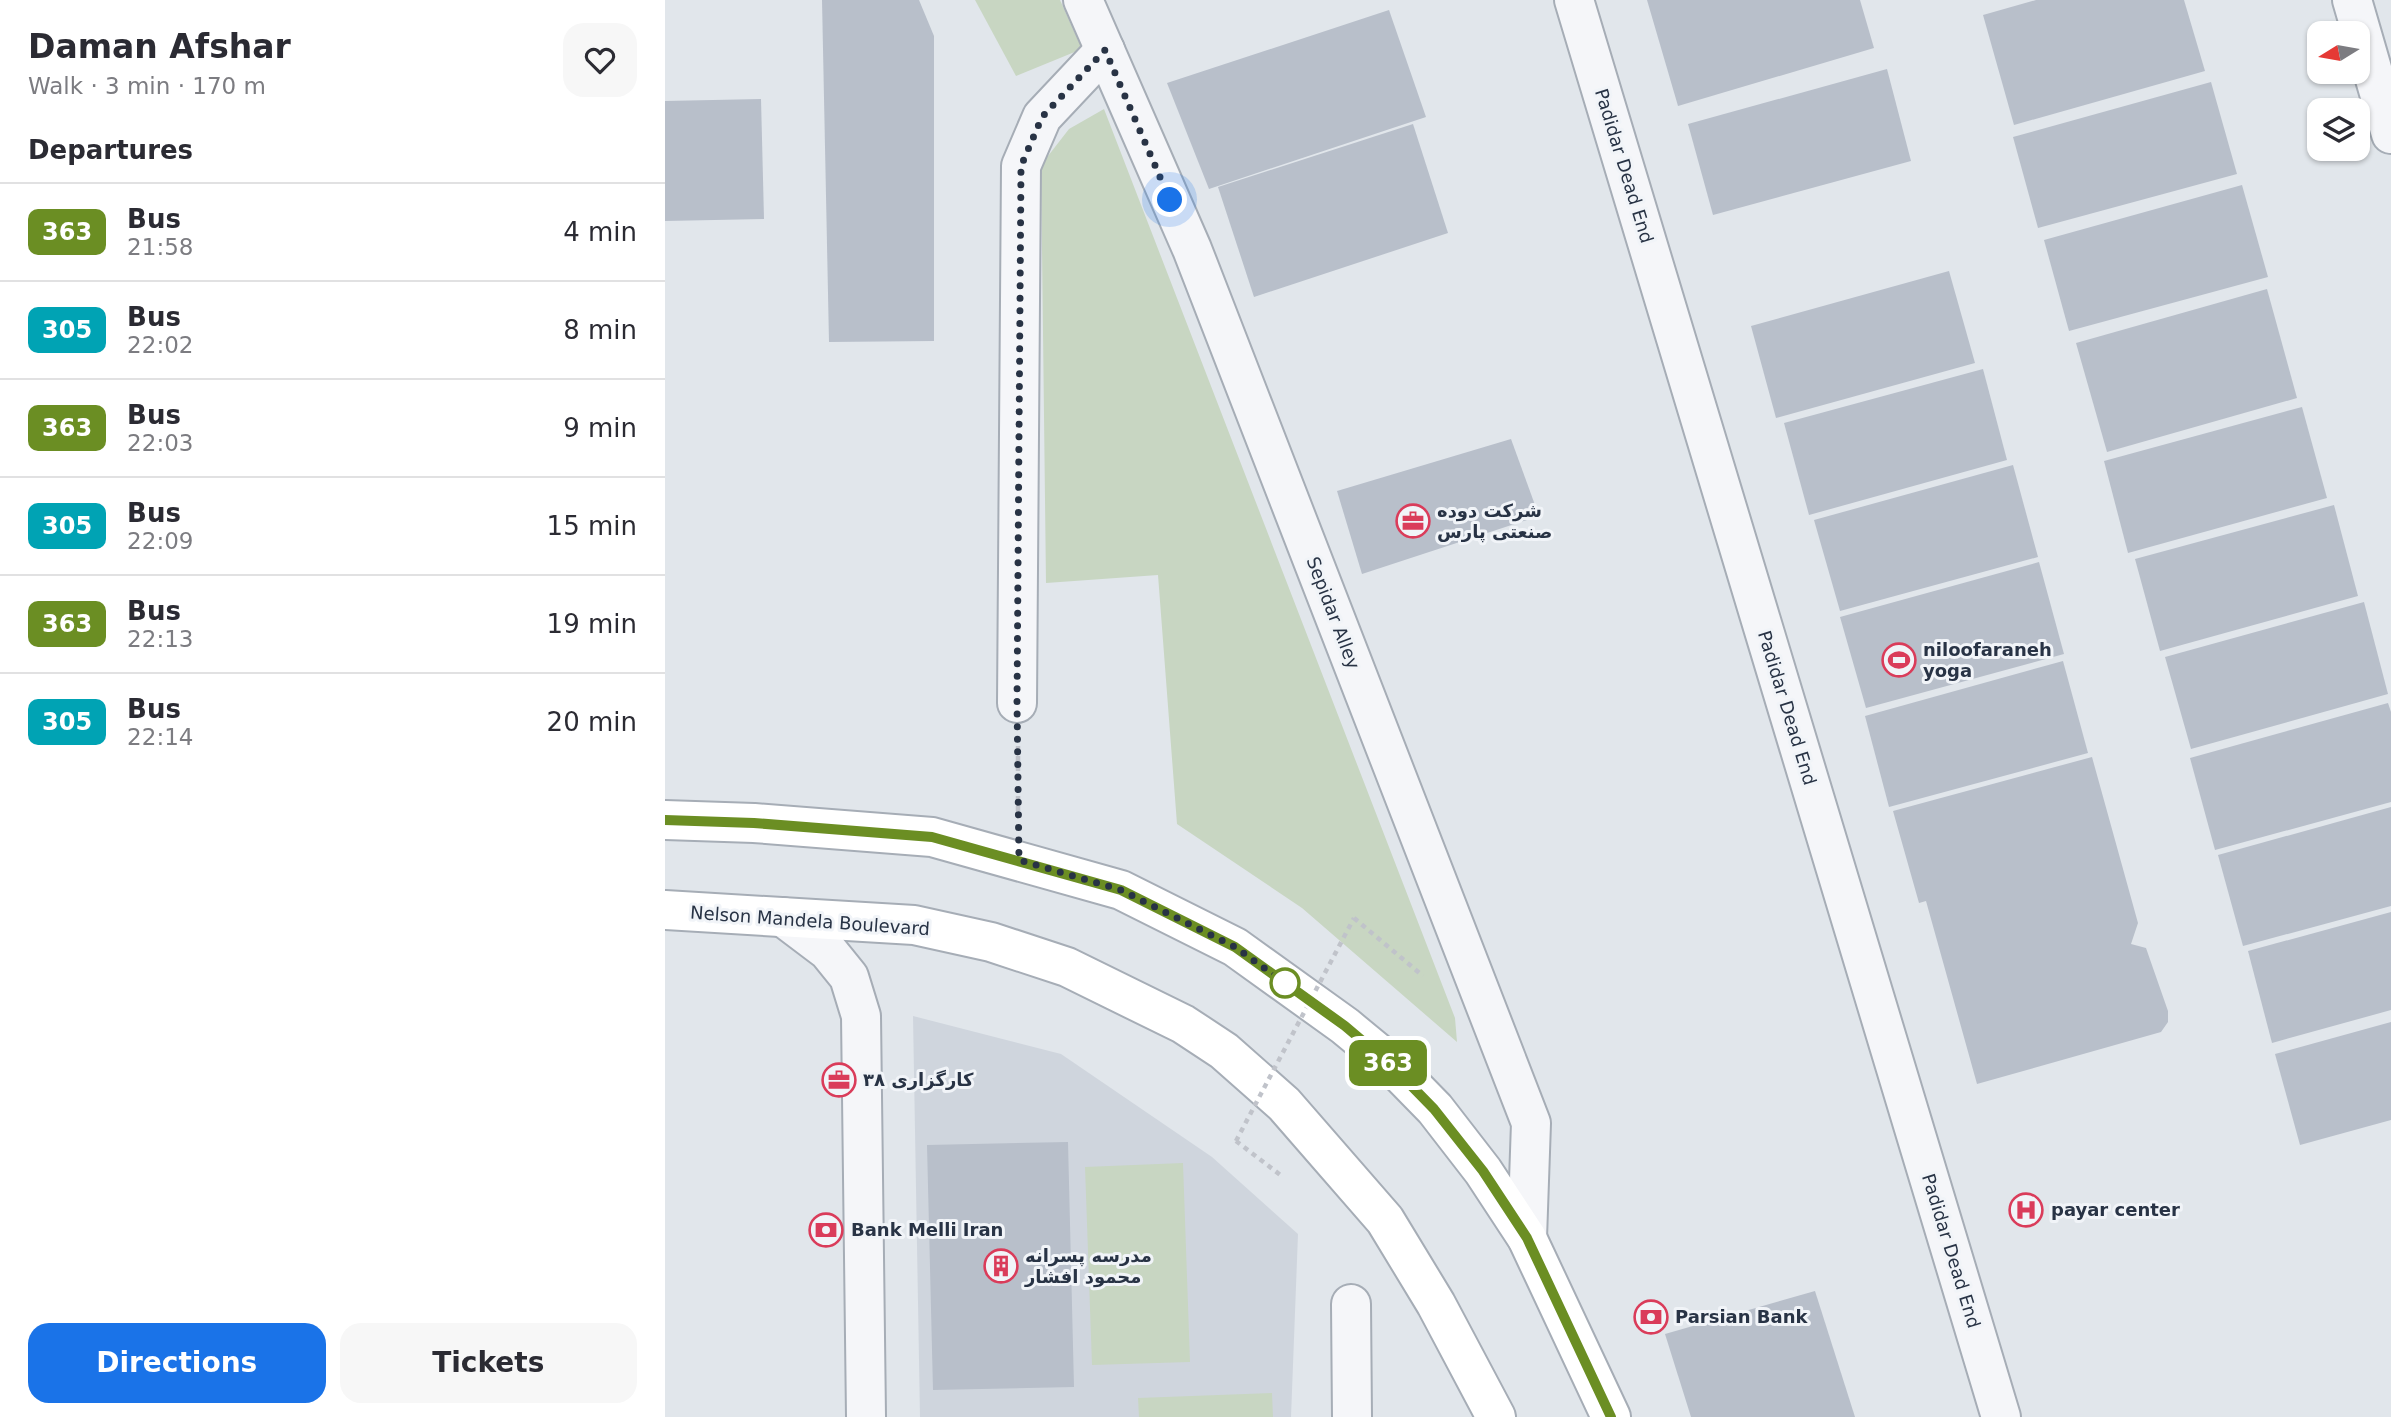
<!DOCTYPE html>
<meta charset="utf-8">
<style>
:root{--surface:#fff;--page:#f7f7f7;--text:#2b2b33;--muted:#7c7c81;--line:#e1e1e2;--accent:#1a73e8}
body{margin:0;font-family:"DejaVu Sans",Vazirmatn,sans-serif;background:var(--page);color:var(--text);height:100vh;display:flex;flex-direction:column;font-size:26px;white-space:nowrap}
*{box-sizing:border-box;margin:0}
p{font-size:23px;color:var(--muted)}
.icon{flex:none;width:38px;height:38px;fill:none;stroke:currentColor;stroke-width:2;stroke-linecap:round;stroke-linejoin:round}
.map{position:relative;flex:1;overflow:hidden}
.side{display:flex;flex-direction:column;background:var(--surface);width:665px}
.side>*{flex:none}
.badge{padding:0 14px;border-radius:10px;font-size:24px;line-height:46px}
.needle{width:46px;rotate:259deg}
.controls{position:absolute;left:1642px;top:21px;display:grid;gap:14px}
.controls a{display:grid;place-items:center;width:63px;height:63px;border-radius:14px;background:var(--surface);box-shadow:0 2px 5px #0004;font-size:35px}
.you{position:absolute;width:35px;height:35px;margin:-18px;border:5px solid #fff;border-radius:50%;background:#1a73e8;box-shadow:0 0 0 10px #1a73e833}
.map>.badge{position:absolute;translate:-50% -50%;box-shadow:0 0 0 4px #fff}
h2{padding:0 28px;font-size:26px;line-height:63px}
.round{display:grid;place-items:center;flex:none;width:74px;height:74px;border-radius:21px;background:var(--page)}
.head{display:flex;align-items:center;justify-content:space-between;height:119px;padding:0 28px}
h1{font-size:33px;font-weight:800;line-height:52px}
.button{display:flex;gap:14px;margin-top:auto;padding:14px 28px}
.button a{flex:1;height:80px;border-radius:21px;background:var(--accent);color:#fff;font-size:28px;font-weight:800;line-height:80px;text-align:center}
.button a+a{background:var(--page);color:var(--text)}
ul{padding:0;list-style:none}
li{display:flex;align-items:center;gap:21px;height:98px;padding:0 28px;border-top:2px solid var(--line)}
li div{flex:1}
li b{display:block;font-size:26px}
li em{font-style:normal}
li .badge{min-width:77px;font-weight:700;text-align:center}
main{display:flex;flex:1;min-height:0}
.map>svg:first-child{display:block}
</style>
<main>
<section class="side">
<div class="head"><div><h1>Daman Afshar</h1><p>Walk · 3 min · 170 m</p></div><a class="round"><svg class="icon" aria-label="heart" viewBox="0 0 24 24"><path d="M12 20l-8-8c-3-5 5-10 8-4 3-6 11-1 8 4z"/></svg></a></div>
<h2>Departures</h2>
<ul>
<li><span class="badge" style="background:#6b8e23;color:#fff">363</span><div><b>Bus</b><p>21:58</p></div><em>4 min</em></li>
<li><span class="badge" style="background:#00a3b4;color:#fff">305</span><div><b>Bus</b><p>22:02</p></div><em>8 min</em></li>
<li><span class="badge" style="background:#6b8e23;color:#fff">363</span><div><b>Bus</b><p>22:03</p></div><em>9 min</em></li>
<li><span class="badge" style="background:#00a3b4;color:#fff">305</span><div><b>Bus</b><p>22:09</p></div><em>15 min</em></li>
<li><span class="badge" style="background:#6b8e23;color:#fff">363</span><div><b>Bus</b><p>22:13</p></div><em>19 min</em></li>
<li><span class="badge" style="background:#00a3b4;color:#fff">305</span><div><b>Bus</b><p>22:14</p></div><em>20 min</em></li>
</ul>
<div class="button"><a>Directions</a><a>Tickets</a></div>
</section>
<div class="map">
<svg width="1726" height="1417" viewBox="0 0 1726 1417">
<rect width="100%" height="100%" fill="#e1e6eb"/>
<!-- built -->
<polygon fill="#cfd5dd" points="248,1016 396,1054 547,1157 633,1234 626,1417 255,1417"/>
<!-- green -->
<g fill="#c8d6c2">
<polygon points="310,0 395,0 417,49 351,76"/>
<polygon points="439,109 790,1018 792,1042 637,908 512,824 493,575 381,583 376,165 404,129"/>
<polygon points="518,1163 525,1362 427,1365 420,1167"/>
<polygon points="607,1393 608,1417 474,1417 473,1398"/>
</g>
<!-- building -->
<g fill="#b8bfca">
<polygon points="157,0 254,0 269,36 269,341 164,342"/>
<polygon points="982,0 1195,0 1209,48 1013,106"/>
<polygon points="1371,0 1519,0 1540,71 1349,125 1318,15"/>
<polygon points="724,10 761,117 544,189 502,83"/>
<polygon points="1222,69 1246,161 1048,215 1023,124"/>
<polygon points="1546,82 1572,174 1373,228 1348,137"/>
<polygon points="96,99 99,219 0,221 0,101"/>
<polygon points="748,124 783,233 589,297 553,187"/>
<polygon points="1577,185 1603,277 1404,331 1379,240"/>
<polygon points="1284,271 1310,363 1111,418 1086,326"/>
<polygon points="1602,289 1632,398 1442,452 1411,343"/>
<polygon points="1318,369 1342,460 1144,515 1119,423"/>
<polygon points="1637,407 1662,498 1463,553 1439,461"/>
<polygon points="846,439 874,516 697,574 672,491"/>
<polygon points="1348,465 1373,557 1175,611 1149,520"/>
<polygon points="1669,505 1693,596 1495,651 1470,559"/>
<polygon points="1374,562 1399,654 1201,708 1175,617"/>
<polygon points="1699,602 1723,694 1526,749 1500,657"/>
<polygon points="1398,661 1423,753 1224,807 1200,716"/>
<polygon points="1723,703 1726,712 1726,802 1550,850 1525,758"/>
<polygon points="1427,757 1473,923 1466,944 1481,948 1503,1011 1503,1022 1496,1032 1312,1084 1261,901 1254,903 1228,811"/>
<polygon points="1726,807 1726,906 1578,946 1553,855"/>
<polygon points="1726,912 1726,1010 1607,1043 1583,951"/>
<polygon points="1726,1022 1726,1120 1635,1145 1610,1054"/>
<polygon points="403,1142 409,1387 268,1390 262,1145"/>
<polygon points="1150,1291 1190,1417 1026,1417 1000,1334"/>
</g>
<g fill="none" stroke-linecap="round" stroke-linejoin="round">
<defs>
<g id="street">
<polyline points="418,0 527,249 866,1123 862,1238"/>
<polyline points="909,0 1336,1417"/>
<polyline points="1687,0 1726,134"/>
<polyline points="352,703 356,166 377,117 440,50"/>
<polyline points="118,917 163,951 184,977 196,1016 201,1417"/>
<polyline points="686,1304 687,1417"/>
</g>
<g id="secondary">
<polyline points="0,820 89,823 267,837 456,890 570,947 680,1026 726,1064 770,1109 818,1171 862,1238 946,1417"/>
<polyline points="0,910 249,925 326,942 402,967 518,1024 559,1051 619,1104 720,1220 771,1304 831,1417"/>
</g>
</defs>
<!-- street casing -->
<use href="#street" stroke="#a6adb6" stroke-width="42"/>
<!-- secondary casing -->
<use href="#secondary" stroke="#a6adb6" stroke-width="42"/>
<!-- path -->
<g stroke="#c0c3ca" stroke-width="4.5" stroke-dasharray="5 5" stroke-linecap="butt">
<polyline points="353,746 353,814"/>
<polyline points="689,918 758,976"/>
<polyline points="571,1141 618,1177"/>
</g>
<!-- street -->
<use href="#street" stroke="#f5f6f9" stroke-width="38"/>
<!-- secondary -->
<use href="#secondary" stroke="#fff" stroke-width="38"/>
<!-- path-bridge -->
<polyline stroke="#c0c3ca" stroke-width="4.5" stroke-dasharray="5 5" stroke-linecap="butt" points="571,1141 689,918"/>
</g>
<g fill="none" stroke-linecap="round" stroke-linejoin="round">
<defs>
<polyline id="line" points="0,820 89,823 267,837 456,890 570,947 680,1026 726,1065 769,1109 818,1171 862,1238 946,1417"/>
</defs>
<!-- line casing -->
<use href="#line" stroke="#fff" stroke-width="16"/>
<!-- line -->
<use href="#line" stroke="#6b8e23" stroke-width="10"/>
<!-- walk -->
<polyline stroke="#283345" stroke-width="7" stroke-dasharray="0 12.6" points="505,200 440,50 377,117 356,166 352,703 354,860 456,890 570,947 620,983"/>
</g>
<!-- icons -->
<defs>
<symbol id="office-ring" viewBox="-11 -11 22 22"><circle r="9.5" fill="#f1f4f8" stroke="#da3c5a" stroke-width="1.5"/><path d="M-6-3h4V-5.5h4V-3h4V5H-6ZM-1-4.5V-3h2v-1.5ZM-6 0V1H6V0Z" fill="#da3c5a"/></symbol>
<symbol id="stadium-ring" viewBox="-11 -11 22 22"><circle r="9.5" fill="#f1f4f8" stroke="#da3c5a" stroke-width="1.5"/><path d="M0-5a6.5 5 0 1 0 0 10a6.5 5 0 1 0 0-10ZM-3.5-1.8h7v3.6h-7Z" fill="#da3c5a"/></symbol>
<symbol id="hospital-ring" viewBox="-11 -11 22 22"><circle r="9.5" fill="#f1f4f8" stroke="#da3c5a" stroke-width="1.5"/><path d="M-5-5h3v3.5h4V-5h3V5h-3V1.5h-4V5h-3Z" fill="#da3c5a"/></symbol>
<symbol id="bank-ring" viewBox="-11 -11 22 22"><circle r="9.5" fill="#f1f4f8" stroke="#da3c5a" stroke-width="1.5"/><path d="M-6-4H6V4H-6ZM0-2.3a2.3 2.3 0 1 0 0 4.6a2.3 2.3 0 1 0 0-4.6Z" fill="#da3c5a"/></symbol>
<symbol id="building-ring" viewBox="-11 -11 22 22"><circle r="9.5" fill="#f1f4f8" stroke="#da3c5a" stroke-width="1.5"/><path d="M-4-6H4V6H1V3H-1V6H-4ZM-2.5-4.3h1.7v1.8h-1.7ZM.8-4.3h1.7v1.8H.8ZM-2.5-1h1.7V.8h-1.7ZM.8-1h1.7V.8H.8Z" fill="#da3c5a"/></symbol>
</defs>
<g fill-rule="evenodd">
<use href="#office-ring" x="729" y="502" width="38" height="38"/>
<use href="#stadium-ring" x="1215" y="641" width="38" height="38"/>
<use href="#office-ring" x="155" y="1061" width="38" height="38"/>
<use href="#hospital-ring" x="1342" y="1191" width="38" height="38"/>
<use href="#bank-ring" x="142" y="1211" width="38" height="38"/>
<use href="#building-ring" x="317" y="1247" width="38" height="38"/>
<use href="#bank-ring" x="967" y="1298" width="38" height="38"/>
</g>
<!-- markers -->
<circle fill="#fff" stroke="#6b8e23" stroke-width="3.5" cx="620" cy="983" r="14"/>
<g text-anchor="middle" stroke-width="6" stroke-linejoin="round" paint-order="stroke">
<!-- street labels -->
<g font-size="18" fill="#283345" stroke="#f1f4f8">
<text transform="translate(959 166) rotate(73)" y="6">Padidar Dead End</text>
<text transform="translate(668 613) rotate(69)" y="6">Sepidar Alley</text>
<text transform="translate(1122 708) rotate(73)" y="6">Padidar Dead End</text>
<text transform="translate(145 921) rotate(4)" y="6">Nelson Mandela Boulevard</text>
<text transform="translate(1286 1251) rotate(73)" y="6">Padidar Dead End</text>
</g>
<!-- poi labels -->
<g font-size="18" font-weight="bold" fill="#283345" stroke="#f1f4f8" text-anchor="start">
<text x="772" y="517">شرکت دوده<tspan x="772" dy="21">صنعتی پارس</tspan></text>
<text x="1258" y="656">niloofaraneh<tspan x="1258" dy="21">yoga</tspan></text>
<text x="198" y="1086">کارگزاری ۳۸</text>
<text x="1386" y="1216">payar center</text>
<text x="186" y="1236">Bank Melli Iran</text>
<text x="360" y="1262">مدرسه پسرانه<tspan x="360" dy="21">محمود افشار</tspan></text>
<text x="1010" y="1323">Parsian Bank</text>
</g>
</g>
</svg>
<div class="controls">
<a><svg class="needle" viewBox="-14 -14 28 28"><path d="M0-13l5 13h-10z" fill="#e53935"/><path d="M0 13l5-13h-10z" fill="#7c7c81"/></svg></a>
<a><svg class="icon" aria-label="layers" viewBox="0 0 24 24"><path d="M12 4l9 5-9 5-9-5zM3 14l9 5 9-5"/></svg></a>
</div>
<div class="you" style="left:505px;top:200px"></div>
<b class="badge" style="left:723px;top:1063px;background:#6b8e23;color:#fff">363</b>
</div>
</main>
